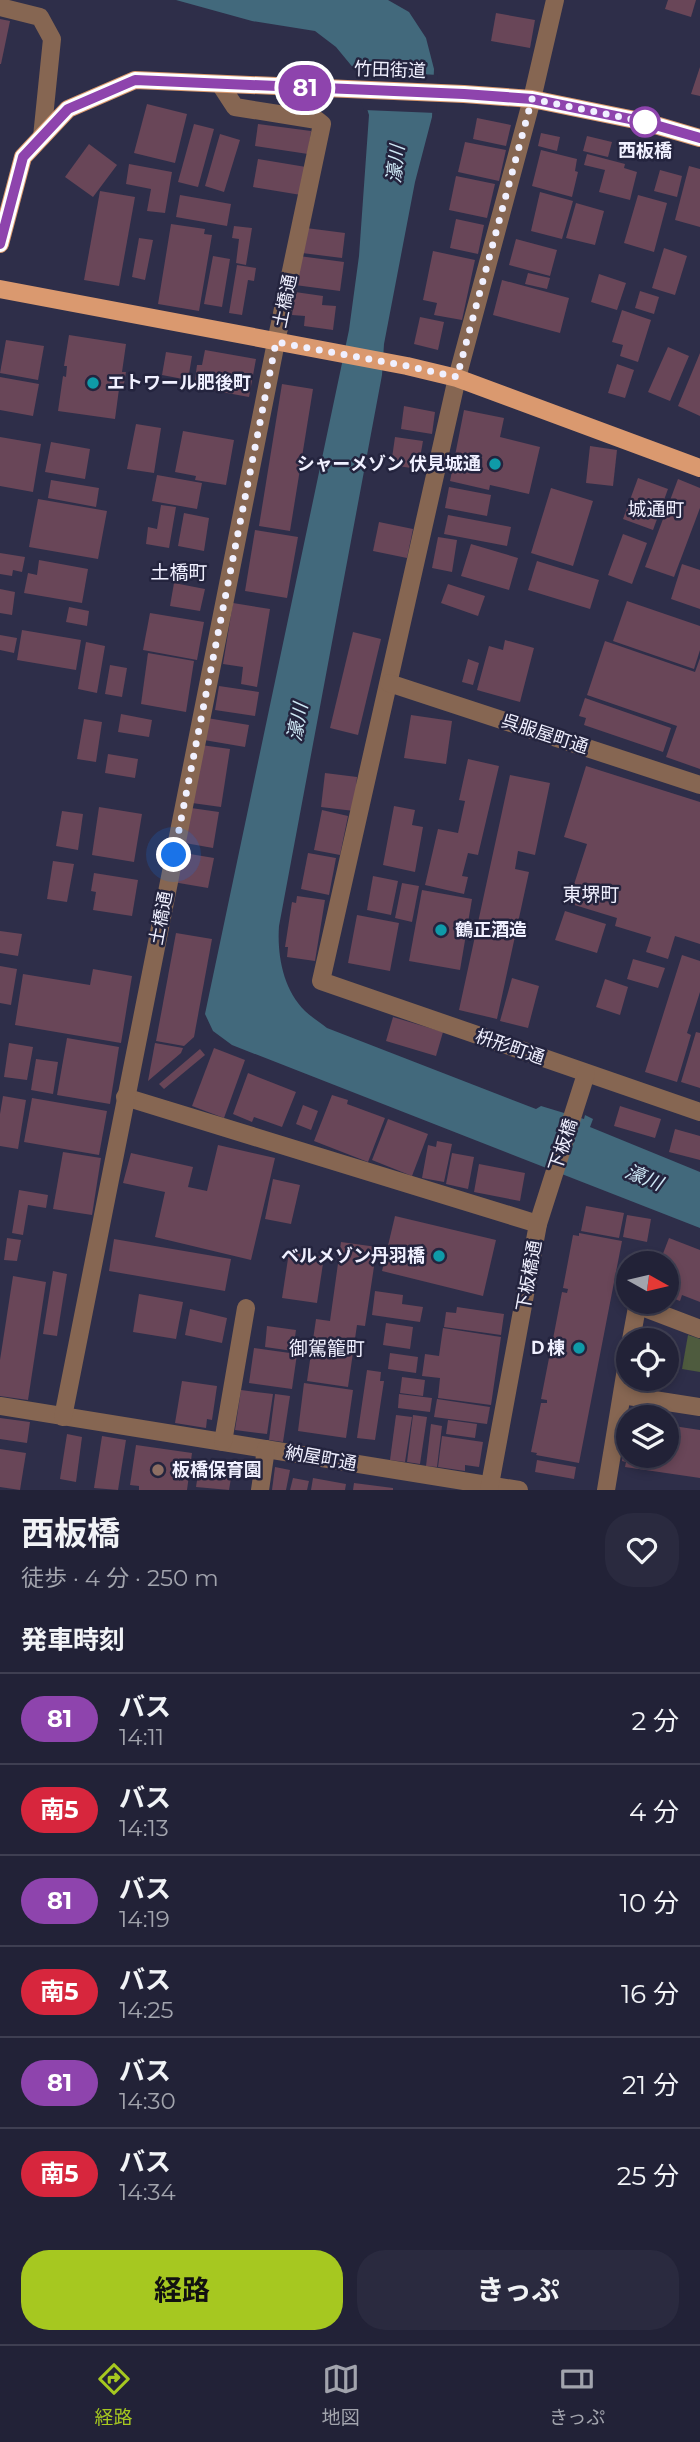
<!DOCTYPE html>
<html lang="ja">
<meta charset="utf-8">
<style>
:root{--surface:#222237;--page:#2a2a3f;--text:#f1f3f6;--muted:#a2a4ad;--line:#3f3f52;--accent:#a6c820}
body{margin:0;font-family:Montserrat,"Noto Sans JP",sans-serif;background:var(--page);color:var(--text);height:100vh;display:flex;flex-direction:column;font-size:26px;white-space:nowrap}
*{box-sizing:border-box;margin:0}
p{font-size:23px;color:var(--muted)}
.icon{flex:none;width:38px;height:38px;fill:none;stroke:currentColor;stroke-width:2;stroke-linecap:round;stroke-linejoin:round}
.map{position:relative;height:1490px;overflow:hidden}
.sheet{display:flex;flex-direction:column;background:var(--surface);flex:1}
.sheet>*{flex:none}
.badge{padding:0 14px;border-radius:23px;font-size:24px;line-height:46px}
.needle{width:46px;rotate:98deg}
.fabs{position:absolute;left:616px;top:1251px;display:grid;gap:14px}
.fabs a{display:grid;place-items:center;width:63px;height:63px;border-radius:50%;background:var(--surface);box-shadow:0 4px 10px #0003,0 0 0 2px var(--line);font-size:35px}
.you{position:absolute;width:35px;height:35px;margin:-18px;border:5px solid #fff;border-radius:50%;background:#1a73e8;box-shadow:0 0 0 10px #1a73e833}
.map>.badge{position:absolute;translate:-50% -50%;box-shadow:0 0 0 4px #fff}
h2{padding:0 21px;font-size:26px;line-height:63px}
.round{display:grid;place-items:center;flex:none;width:74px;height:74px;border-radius:28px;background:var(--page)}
.summary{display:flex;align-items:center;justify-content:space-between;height:119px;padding:0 21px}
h1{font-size:33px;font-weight:700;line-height:52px}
.primary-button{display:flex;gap:14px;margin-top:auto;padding:14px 21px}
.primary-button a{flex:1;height:80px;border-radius:28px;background:var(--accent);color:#111;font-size:28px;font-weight:700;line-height:80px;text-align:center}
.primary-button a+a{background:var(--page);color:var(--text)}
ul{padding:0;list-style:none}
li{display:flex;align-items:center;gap:21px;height:91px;padding:0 21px;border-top:2px solid var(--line)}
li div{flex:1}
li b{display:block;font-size:26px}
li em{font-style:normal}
li .badge{min-width:77px;font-weight:700;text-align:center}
.tab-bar{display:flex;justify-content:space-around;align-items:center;height:98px;border-top:2px solid var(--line);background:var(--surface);font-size:19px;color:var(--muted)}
.tab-bar a{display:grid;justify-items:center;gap:4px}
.tab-bar .active{color:var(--accent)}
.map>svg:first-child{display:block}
</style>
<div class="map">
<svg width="700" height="1490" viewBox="0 0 700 1490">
<rect width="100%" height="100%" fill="#2e2e49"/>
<!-- green -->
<polygon fill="#4e5b3e" points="688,1335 700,1339 700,1372 682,1369"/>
<!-- water -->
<path fill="#42697c" d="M 176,0 L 388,0 L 409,12 L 426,38 L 434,69 L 432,117 L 415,182 L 384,344 L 382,375 L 279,926 C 277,955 283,989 305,1011 C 311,1017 320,1022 327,1028 L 536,1109 L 541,1106 L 584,1119 L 585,1115 L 593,1119 L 590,1127 L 700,1172 L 700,1228 L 232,1045 L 213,1031 L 205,1014 L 349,330 L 359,256 L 369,115 L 355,70 L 336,47 L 315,31 L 252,21 Z"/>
<!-- pier -->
<polygon fill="#2e2e49" points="350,70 438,75 436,113 364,110"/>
<!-- building -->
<g fill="#694658">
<polygon points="668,0 696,0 691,17 665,9"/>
<polygon points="496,13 535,20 530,48 491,41"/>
<polygon points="0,19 10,21 1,64 0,64"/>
<polygon points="700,67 700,96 691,94"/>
<polygon points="147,104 187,114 175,163 134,153"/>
<polygon points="477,118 511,125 506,146 473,139"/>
<polygon points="194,124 214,129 198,187 178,182"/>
<polygon points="258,124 311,131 308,154 255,146"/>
<polygon points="541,133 560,137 557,151 538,146"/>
<polygon points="220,134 240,140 224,192 205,186"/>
<polygon points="587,136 612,142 608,157 583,151"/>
<polygon points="465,142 506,150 499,181 458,172"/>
<polygon points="89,144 117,165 93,197 65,177"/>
<polygon points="541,150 577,159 575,171 578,172 572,197 532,186"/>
<polygon points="587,154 625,164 624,168 637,172 630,200 599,192 605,170 584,165"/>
<polygon points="258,159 306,167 301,195 253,187"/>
<polygon points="129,164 172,172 165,213 147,211 151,189 126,184"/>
<polygon points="689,166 700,169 700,227 675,220"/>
<polygon points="660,170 682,176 677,197 654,191"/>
<polygon points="456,176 495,184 487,218 449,210"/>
<polygon points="100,191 135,197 119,286 84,280"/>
<polygon points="540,192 573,201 562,239 531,231"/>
<polygon points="180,195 231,204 227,226 176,217"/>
<polygon points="638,195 667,203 654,252 624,243"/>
<polygon points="576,203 604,211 595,245 566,238"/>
<polygon points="456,219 484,225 478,254 450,248"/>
<polygon points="171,224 205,229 204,234 212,235 199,311 158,304"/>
<polygon points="234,226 252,228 246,265 236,263 239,239 232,238"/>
<polygon points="306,228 345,233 342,258 302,253"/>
<polygon points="139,238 153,240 145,280 132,277"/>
<polygon points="516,239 557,250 550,276 509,265"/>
<polygon points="664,248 687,256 675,295 652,288"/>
<polygon points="433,251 475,260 462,320 434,315 437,303 423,300"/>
<polygon points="213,256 230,259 222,307 204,304"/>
<polygon points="299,256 344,262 340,291 295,285"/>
<polygon points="237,265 256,268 254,281 248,280 242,315 229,313"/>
<polygon points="528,273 550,278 547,289 525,284"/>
<polygon points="599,274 626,283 617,310 591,302"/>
<polygon points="502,280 569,298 560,333 493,315"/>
<polygon points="640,291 659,297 654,314 635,308"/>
<polygon points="295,292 323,296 322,305 336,306 333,330 304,326 305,316 292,315"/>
<polygon points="622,310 651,320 638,362 620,356 623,345 612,342"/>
<polygon points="420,317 444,322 438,350 414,344"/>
<polygon points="69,335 126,344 122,372 126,372 123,389 119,389 115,419 58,411 63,376 66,377 67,366 64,366"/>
<polygon points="6,340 44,346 38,380 0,373"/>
<polygon points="668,347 689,356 670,401 648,392"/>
<polygon points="205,350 256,359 249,397 194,387 197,365 202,365"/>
<polygon points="166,352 192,356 188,380 162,375"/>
<polygon points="700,353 700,416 678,406"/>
<polygon points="617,364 634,370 625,398 608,393"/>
<polygon points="0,377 39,384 33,416 0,410"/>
<polygon points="282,384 313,389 290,531 259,526"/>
<polygon points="404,406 435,412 432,434 401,429"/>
<polygon points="464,410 504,418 500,437 540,447 529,494 490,485 489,490 450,481"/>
<polygon points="136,424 161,428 154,473 127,469"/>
<polygon points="183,431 234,440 226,485 195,480 196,476 175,472"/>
<polygon points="0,437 41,444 33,492 0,486"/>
<polygon points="395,437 423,441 418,469 391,465"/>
<polygon points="51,442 90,449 85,479 45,472"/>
<polygon points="590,446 617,450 613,486 586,483"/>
<polygon points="157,475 202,483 197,509 152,501"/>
<polygon points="638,478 668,489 653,530 623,519"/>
<polygon points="678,479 700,488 700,508 674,577 645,567"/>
<polygon points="51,480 99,488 96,507 48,498"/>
<polygon points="449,487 491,495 487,516 445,508"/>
<polygon points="551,488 593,501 573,566 531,553"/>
<polygon points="38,499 107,511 98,559 29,547"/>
<polygon points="161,505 176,507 169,548 146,544 148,527 157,529"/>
<polygon points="184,513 209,518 204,551 178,546"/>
<polygon points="448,515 511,527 507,546 444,534"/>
<polygon points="379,522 413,529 407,558 373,551"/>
<polygon points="255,530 298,537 287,598 245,591"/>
<polygon points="623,534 647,543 632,584 608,575"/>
<polygon points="438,537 457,540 452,572 432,568"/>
<polygon points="471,544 518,558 509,590 461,576"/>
<polygon points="0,553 25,557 22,572 13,570 12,576 0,574"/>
<polygon points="39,560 88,569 82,603 24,593 28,573 37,575"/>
<polygon points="537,561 599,580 590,609 528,590"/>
<polygon points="682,564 700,570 700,609 671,599"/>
<polygon points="174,583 205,589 200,611 170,606"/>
<polygon points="448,584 485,596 478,616 441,603"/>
<polygon points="0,589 15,592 12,615 0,613"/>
<polygon points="627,601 700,626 700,650 694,669 613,641"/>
<polygon points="233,603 270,609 257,687 241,684 243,667 223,664"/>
<polygon points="69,607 89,611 87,626 66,622"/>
<polygon points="150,613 204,622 197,660 143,650"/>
<polygon points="22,630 81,640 76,670 17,660"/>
<polygon points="353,632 381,639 358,735 330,728"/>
<polygon points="0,635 17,638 14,653 0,650"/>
<polygon points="505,640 534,648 520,702 477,690 489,646 503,650"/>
<polygon points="605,641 695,672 700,658 700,769 666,757 677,726 587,695"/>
<polygon points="86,642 105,646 97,693 78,689"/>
<polygon points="148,653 194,661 186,712 141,704"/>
<polygon points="468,659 479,663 473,685 462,682"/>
<polygon points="110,665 127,668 122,697 105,694"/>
<polygon points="219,686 259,692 255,716 215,710"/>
<polygon points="585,698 671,728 663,752 584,725 586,718 579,716"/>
<polygon points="121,714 152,720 149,737 118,732"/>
<polygon points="411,715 452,721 446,764 404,758"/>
<polygon points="207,718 249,725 245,747 204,740"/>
<polygon points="84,719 102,722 96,762 77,759"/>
<polygon points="201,745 230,749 221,807 192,803"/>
<polygon points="108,754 138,759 135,778 105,773"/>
<polygon points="468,759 499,766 478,855 468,853 462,876 468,877 464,894 425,885 438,829 458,833 465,801 459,800"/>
<polygon points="586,766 700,802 700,944 675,936 668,959 646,952 651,937 615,926 617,918 568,903 587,844 564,837"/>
<polygon points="325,773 357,777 354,811 321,807"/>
<polygon points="510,775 550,783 535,855 518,851 515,869 529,872 497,1019 459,1010"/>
<polygon points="394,806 415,810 412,825 423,827 415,872 383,865"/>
<polygon points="99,807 142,814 134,862 92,855"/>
<polygon points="191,808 219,812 213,848 185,843"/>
<polygon points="322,810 348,816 340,855 314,850"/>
<polygon points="62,811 83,814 78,850 56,846"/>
<polygon points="178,852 214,858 208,888 173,882"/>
<polygon points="308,853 336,858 329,895 301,889"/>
<polygon points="53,861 74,864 67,902 47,899"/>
<polygon points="94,873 138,880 132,916 93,910 96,892 91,891"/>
<polygon points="373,876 398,881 391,915 367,910"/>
<polygon points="402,883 419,886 412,922 395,918"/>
<polygon points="422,890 472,899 460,970 409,961"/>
<polygon points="297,896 325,900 315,961 287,957 288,947 285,947 292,902 296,903"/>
<polygon points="565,911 606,924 597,953 555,940"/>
<polygon points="357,915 399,923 390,971 348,963"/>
<polygon points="0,931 22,934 18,956 0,953"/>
<polygon points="176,933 212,939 194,1037 184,1046 156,1041"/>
<polygon points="682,955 700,961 700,992 687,1033 691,1035 677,1082 645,1072"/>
<polygon points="633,959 665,968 658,988 627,979"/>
<polygon points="0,966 17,969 11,1005 0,1003"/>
<polygon points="93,969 132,976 121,1043 15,1025 23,974 90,985"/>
<polygon points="512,978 539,986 528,1028 500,1021"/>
<polygon points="605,979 628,987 620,1015 596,1007"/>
<polygon points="393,1017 443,1032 436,1056 386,1041"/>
<polygon points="696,1032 700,1033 700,1088 681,1082"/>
<polygon points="67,1038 119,1047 110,1104 57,1095"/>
<polygon points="9,1043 33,1047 27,1080 4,1077"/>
<polygon points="155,1043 183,1048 181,1053 148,1081"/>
<polygon points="214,1048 245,1060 224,1118 192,1106"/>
<polygon points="200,1049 205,1055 164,1089 159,1084"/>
<polygon points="36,1059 58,1062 53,1094 31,1090"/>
<polygon points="248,1073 296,1092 282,1127 254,1117 252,1122 233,1114"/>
<polygon points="332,1095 348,1100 347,1104 385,1118 368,1162 314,1141"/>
<polygon points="3,1096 26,1100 18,1149 0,1146 0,1114"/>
<polygon points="32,1098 107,1111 99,1155 24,1142"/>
<polygon points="303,1105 318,1111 311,1130 296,1124"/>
<polygon points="620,1106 661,1119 655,1138 614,1126"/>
<polygon points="388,1119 428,1134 412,1176 372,1160"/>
<polygon points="675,1129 700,1136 700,1160 669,1152"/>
<polygon points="437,1141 452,1144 444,1182 422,1178 428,1145 436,1147"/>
<polygon points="218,1145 275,1158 251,1260 155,1237 165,1192 123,1183 131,1153 193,1167 188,1187 207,1191"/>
<polygon points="63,1152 101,1158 92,1215 53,1209"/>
<polygon points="452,1153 474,1157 468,1189 446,1184"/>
<polygon points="479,1164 525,1173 520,1201 474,1192"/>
<polygon points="273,1179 300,1185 291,1224 265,1219"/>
<polygon points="19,1190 48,1195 46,1208 28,1205 23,1235 12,1233"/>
<polygon points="586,1206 624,1213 619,1238 581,1231"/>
<polygon points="627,1215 651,1219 647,1242 623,1237"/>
<polygon points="395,1216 496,1240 483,1296 382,1271"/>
<polygon points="579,1233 622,1241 579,1463 536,1455 537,1453 531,1452 541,1403 547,1403 547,1400 541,1399 551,1348 557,1349 558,1345 552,1344 562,1292 567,1293 568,1289 563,1288 573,1235 579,1236"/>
<polygon points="7,1238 21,1240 17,1261 4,1260"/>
<polygon points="669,1238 700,1250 700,1302 682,1295 680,1301 667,1296 667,1264 659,1264"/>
<polygon points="114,1239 231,1259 225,1291 109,1271"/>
<polygon points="341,1242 377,1247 365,1326 357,1325 348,1387 307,1381 316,1319 330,1321"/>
<polygon points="289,1252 324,1257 317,1303 282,1298"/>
<polygon points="53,1271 67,1274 57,1336 43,1334"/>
<polygon points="13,1276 46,1282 28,1400 0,1396 0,1360"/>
<polygon points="375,1291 403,1295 402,1304 423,1307 420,1322 372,1315"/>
<polygon points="139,1294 183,1302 176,1339 133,1332"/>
<polygon points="457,1307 504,1314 501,1335 444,1327 446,1312 456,1313"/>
<polygon points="190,1309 227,1318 222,1343 185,1335"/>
<polygon points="386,1323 413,1327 410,1349 383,1345"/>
<polygon points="267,1326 296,1330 293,1351 265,1347"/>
<polygon points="443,1328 501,1337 491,1405 438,1398 440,1378 422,1376 425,1354 439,1356"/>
<polygon points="254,1348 297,1354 292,1389 249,1383"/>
<polygon points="390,1353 418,1357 416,1373 388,1369"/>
<polygon points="367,1370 381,1372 380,1381 384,1381 375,1440 357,1438"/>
<polygon points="402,1377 425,1380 423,1396 400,1393"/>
<polygon points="182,1381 217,1386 212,1420 207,1419 206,1428 175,1423"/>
<polygon points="304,1383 353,1390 346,1438 298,1431"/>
<polygon points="241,1390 273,1394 267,1434 235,1430"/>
<polygon points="275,1394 290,1396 283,1442 269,1440"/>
<polygon points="399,1394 432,1398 430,1412 398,1408"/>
<polygon points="437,1399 490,1407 487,1424 434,1417"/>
<polygon points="396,1415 412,1417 405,1462 390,1460"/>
<polygon points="413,1415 427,1417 420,1464 407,1462"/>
<polygon points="0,1418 30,1422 27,1443 0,1439"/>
<polygon points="448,1420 477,1424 475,1438 446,1434"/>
<polygon points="431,1424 442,1426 437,1467 426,1466"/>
<polygon points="667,1425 700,1430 700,1478 625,1467 626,1462 622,1461 627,1428 628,1456 667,1456"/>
<polygon points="67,1434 82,1437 76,1482 60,1479"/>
<polygon points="102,1436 126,1440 118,1490 94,1488"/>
<polygon points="442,1436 483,1442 479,1467 465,1465 465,1471 438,1467"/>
<polygon points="136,1445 192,1453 187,1490 139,1490 139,1486 130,1485"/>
<polygon points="0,1449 26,1453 20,1490 0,1487"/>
<polygon points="537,1460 576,1467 574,1479 535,1472"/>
<polygon points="200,1461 233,1466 229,1490 196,1487"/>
<polygon points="275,1467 290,1470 286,1490 272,1490"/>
<polygon points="293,1478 309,1481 307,1490 290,1490"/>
<polygon points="313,1478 346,1484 345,1490 311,1490"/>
<polygon points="354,1483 393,1488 393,1490 353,1490"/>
</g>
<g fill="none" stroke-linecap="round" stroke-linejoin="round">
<!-- minor -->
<g stroke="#866652" stroke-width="18">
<polyline points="555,0 532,99 457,378 321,981 700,1112"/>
<polyline points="0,7 40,17 52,39 42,137"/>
<polyline points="389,683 700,785"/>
<polyline points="125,1097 538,1224"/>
<polyline points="637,1305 700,1329"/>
<polyline points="631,1340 638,1302"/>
<polyline points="622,1395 700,1407"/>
<polyline points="0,1406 519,1490"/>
<polyline points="63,1417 276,342 322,124 317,120 235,107 220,84"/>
<polyline points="223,1442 246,1308"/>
<polyline points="260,1490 266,1449"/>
<polyline points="489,1490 538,1224 586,1074"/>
<polyline points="606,1490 628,1357"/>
</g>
<!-- major -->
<g stroke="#da996f" stroke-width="18">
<polyline points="0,244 23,157 68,109 135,80 464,94 532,99 645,122 700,138"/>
<polyline points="0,289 407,366 457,378 700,468"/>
</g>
</g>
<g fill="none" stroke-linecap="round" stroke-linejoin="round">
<defs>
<polyline id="line" points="0,244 23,157 68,109 135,80 464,94 532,99 645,122 700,138"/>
</defs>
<!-- line casing -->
<use href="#line" stroke="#fff" stroke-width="16"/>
<!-- line -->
<use href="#line" stroke="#8e44ad" stroke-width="10"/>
<!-- walk -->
<polyline stroke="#f0f0ff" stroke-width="7" stroke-dasharray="0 12.6" points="174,855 276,342 407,366 457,377 532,99 645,122"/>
</g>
<!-- markers -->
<circle fill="#fff" stroke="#8e44ad" stroke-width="3.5" cx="645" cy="122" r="14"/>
<g fill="#0f9aa8" stroke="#24243e" stroke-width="2.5">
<circle cx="93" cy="383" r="7"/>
<circle cx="495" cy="464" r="7"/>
<circle cx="441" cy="930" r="7"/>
<circle cx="439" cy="1256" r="7"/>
<circle cx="579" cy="1348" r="7"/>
</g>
<circle fill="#8d6e63" stroke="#24243e" stroke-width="2.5" cx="158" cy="1470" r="7"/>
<g text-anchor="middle" stroke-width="5" stroke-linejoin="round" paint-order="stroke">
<!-- street labels -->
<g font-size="18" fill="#f0f0ff" stroke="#24243e">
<text transform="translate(390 70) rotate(2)" y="6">竹田街道</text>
<text transform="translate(285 301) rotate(-78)" y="6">土橋通</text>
<text transform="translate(545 734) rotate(18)" y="6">呉服屋町通</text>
<text transform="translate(161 918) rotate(-79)" y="6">土橋通</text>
<text transform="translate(510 1047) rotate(19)" y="6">枡形町通</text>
<text transform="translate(563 1145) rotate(-72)" y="6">下板橋</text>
<text transform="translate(529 1276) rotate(-80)" y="6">下板橋通</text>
<text transform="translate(321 1458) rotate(10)" y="6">納屋町通</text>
</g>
<!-- stop labels -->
<g font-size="18" font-weight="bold" fill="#f0f0ff" stroke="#24243e">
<text x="645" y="157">西板橋</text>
</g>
<!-- poi labels -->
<g font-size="18" font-weight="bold" fill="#f0f0ff" stroke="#24243e" text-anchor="start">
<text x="107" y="389">エトワール肥後町</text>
<text x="481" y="470" text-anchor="end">シャーメゾン 伏見城通</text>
<text x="455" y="936">鶴正酒造</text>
<text x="425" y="1262" text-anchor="end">ベルメゾン丹羽橋</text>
<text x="565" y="1354" text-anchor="end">Ｄ棟</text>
<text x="172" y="1476">板橋保育園</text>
</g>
<!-- water labels -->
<g font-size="19" font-style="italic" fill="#cfe9f6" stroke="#24243e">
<text transform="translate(395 164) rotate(-84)" y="7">濠川</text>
<text transform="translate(297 722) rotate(-80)" y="7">濠川</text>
<text transform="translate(644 1177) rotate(22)" y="7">濠川</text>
</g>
<!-- neighbourhood labels -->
<g font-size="19" fill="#f0f0ff" stroke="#24243e">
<text x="656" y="516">城通町</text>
<text x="179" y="579">土橋町</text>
<text x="591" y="901">東堺町</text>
<text x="327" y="1355">御駕籠町</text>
</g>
</g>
</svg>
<div class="fabs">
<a><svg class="needle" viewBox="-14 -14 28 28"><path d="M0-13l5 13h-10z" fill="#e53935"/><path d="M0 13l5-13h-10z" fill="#a2a4ad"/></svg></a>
<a><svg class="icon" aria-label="locate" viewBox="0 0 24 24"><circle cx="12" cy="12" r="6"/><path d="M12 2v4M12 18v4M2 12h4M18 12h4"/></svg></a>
<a><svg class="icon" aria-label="layers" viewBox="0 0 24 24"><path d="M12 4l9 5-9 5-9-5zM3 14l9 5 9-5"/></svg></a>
</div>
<div class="you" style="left:174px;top:855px"></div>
<b class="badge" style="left:305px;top:88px;background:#8e44ad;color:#fff">81</b>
</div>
<section class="sheet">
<div class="summary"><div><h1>西板橋</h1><p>徒歩 · 4 分 · 250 m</p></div><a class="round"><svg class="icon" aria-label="heart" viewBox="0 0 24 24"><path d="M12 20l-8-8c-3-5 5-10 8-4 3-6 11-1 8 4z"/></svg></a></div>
<h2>発車時刻</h2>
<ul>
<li><span class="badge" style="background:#8e44ad;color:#fff">81</span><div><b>バス</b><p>14:11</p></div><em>2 分</em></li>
<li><span class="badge" style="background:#d7263d;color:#fff">南5</span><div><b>バス</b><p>14:13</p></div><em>4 分</em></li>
<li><span class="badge" style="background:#8e44ad;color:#fff">81</span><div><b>バス</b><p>14:19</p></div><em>10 分</em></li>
<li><span class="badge" style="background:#d7263d;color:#fff">南5</span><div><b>バス</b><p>14:25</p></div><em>16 分</em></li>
<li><span class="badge" style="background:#8e44ad;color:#fff">81</span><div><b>バス</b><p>14:30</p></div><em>21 分</em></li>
<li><span class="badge" style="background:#d7263d;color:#fff">南5</span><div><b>バス</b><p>14:34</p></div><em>25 分</em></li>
</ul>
<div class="primary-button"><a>経路</a><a>きっぷ</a></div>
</section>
<nav class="tab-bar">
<a class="active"><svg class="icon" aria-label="directions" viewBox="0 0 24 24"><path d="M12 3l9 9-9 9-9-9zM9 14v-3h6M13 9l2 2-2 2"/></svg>経路</a>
<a><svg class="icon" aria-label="map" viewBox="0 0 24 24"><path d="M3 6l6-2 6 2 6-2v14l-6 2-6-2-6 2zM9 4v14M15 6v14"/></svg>地図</a>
<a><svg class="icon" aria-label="tickets" viewBox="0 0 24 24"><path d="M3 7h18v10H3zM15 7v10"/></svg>きっぷ</a>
</nav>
